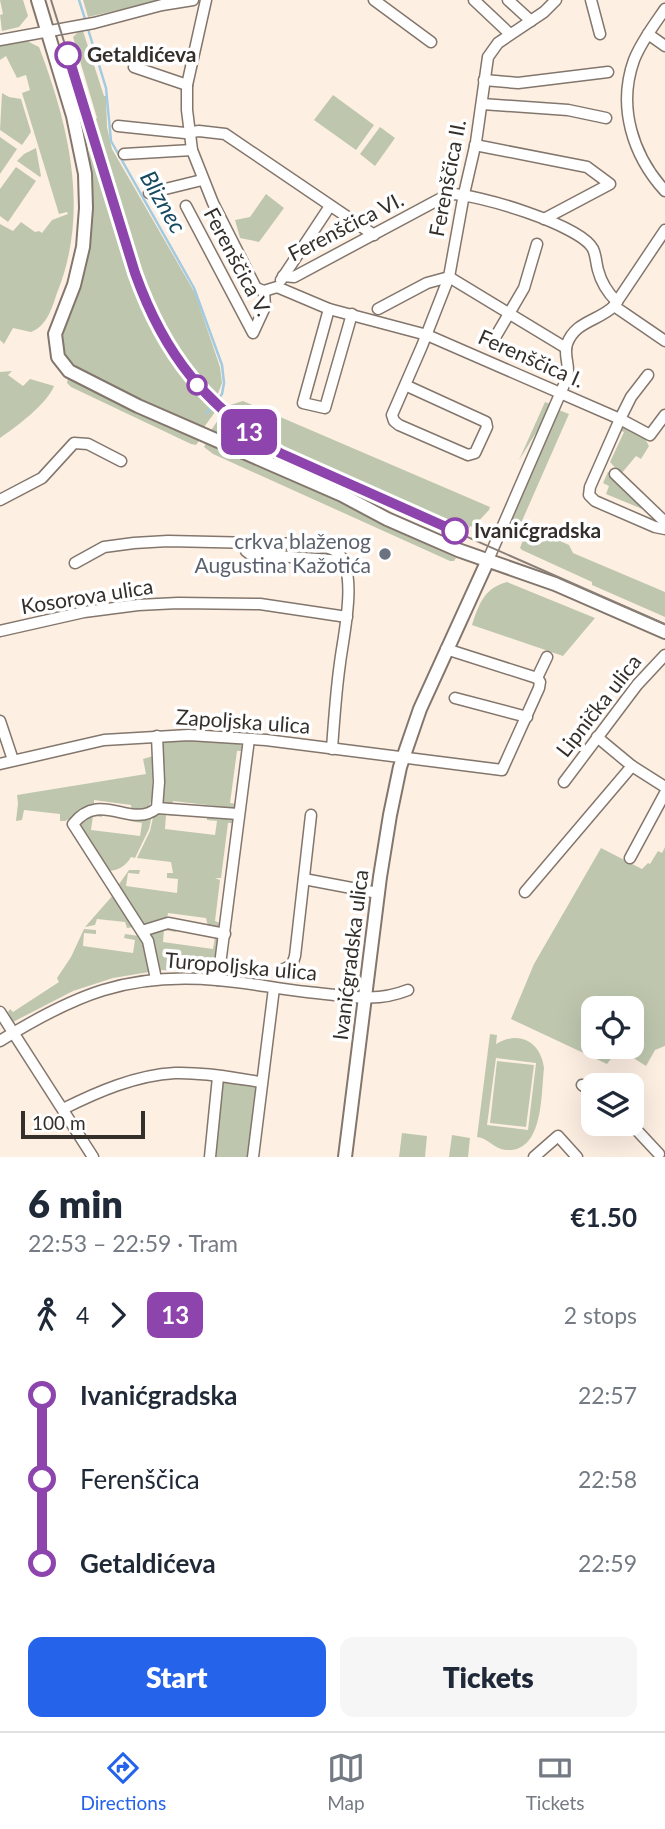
<!DOCTYPE html>
<meta charset="utf-8">
<style>
:root{--surface:#fff;--page:#f6f6f7;--text:#1f2937;--muted:#747a83;--line:#e0e1e3;--accent:#2563eb}
body{margin:0;font-family:Lato,sans-serif;background:var(--page);color:var(--text);height:100vh;display:flex;flex-direction:column;font-size:26px;white-space:nowrap}
*{box-sizing:border-box;margin:0}
p{font-size:23px;color:var(--muted)}
.icon{flex:none;width:38px;height:38px;fill:none;stroke:currentColor;stroke-width:2;stroke-linecap:round;stroke-linejoin:round}
.map{position:relative;height:1157px;overflow:hidden}
.sheet{display:flex;flex-direction:column;background:var(--surface);flex:1}
.sheet>*{flex:none}
.badge{padding:0 14px;border-radius:10px;font-size:24px;line-height:46px}
.tools{position:absolute;left:581px;top:996px;display:grid;gap:14px}
.tools a{display:grid;place-items:center;width:63px;height:63px;border-radius:14px;background:var(--surface);box-shadow:0 7px 28px #0002;font-size:35px}
.scale{position:absolute;left:21px;bottom:18px;width:124px;box-sizing:border-box;padding-left:7px;border:4px solid #342f2a;border-top:0;font-size:19px;line-height:24px;white-space:nowrap;color:#342f2a;-webkit-text-stroke:5px #fff;paint-order:stroke}
.map>.badge{position:absolute;translate:-50% -50%;box-shadow:0 0 0 4px #fff}
.legs{display:flex;align-items:center;gap:10px;height:77px;padding:0 28px;font-size:23px}
.legs p{margin-inline-start:auto}
.summary{display:flex;align-items:center;justify-content:space-between;height:119px;padding:0 28px}
h1{font-size:38px;font-weight:800;line-height:52px}
.cta{display:flex;gap:14px;margin-top:auto;padding:14px 28px}
.cta a{flex:1;height:80px;border-radius:14px;background:var(--accent);color:#fff;font-size:28px;font-weight:800;line-height:80px;text-align:center}
.cta a+a{background:var(--page);color:var(--text)}
ul{padding:0 28px;list-style:none}
li{display:flex;align-items:center;gap:24px;height:84px;font-size:26px}
li i{display:grid;place-items:center;width:10px;height:100%;margin:0 9px;background:currentColor}
li i::after{content:'';width:18px;height:18px;margin:-9px;border:5px solid;border-radius:50%;background:var(--surface)}
li p{margin-inline-start:auto}
li:first-child i{background:linear-gradient(#0000 50%,currentColor 0)}
li:last-child i{background:linear-gradient(currentColor 50%,#0000 0)}
.tab-bar{display:flex;justify-content:space-around;align-items:center;height:98px;border-top:2px solid var(--line);background:var(--surface);font-size:19px;color:var(--muted)}
.tab-bar a{display:grid;justify-items:center;gap:4px}
.tab-bar .selected{color:var(--accent)}
.map>svg:first-child{display:block}
</style>
<div class="map">
<svg width="665" height="1157" viewBox="0 0 665 1157">
<rect width="100%" height="100%" fill="#feefe3"/>
<!-- green -->
<g fill="#bec7ae" fill-rule="evenodd">
<polygon points="0,0 23,0 28,16 19,27 2,31 0,15 3,14"/>
<polygon points="83,0 161,0 88,17"/>
<polygon points="83,31 104,96 106,96 107,127 112,149 195,293 220,367 222,383 217,396 209,389 207,390 172,343 150,303 93,120 97,118 73,37 77,33"/>
<path d="M 27,41 L 39,47 C 69,126 90,212 57,293 C 52,308 47,326 31,332 L 13,328 L 4,344 L 0,340 L 0,224 L 13,231 L 21,222 L 35,232 L 39,231 L 42,233 L 52,220 L 68,214 L 67,212 L 59,214 L 22,93 L 30,90 L 26,75 L 17,78 L 6,56 L 0,60 L 0,46 Z"/>
<path d="M 65,52 L 138,288 C 147,310 156,333 167,353 C 178,374 198,394 215,412 L 202,430 L 80,369 L 67,359 L 62,344 L 62,334 L 86,266 L 91,240 L 93,198 L 89,150 L 61,53 Z"/>
<polygon points="2,93 9,97 21,99 31,132 22,145 0,130"/>
<polygon points="333,95 374,125 356,150 314,120"/>
<polygon points="380,127 395,138 375,166 360,154"/>
<polygon points="0,137 17,149 0,174"/>
<polygon points="36,148 41,176 40,177 17,161 24,154"/>
<polygon points="16,167 36,181 8,222 0,216 0,189"/>
<polygon points="266,194 284,208 259,242 240,238 235,220 250,217"/>
<path d="M 12,371 L 8,375 L 23,386 L 30,379 L 54,386 C 47,404 16,427 0,438 L 0,372 Z"/>
<polygon points="68,378 130,409 201,438 196,445 191,444 71,387 67,383"/>
<polygon points="243,401 490,507 489,510 473,527 470,526 468,531 298,456 270,441 271,439 227,406"/>
<polygon points="545,402 551,404 544,420 519,460"/>
<polygon points="559,410 569,414 518,530 504,537"/>
<polygon points="222,414 279,455 393,506 392,511 210,432"/>
<polygon points="625,427 643,435 649,446 641,459 636,456 621,474 610,462 624,432 619,430"/>
<polygon points="207,441 340,500 385,526 456,558 454,561 450,561 213,454 204,447"/>
<polygon points="608,472 647,511 606,494 609,486 603,483"/>
<polygon points="528,527 569,545 573,553 665,592 665,617 592,585 592,582 522,550 520,548"/>
<path d="M 507,582 L 595,618 L 563,656 L 472,625 C 479,604 484,588 507,582 Z"/>
<polygon points="202,739 238,742 243,747 243,751 237,751 230,803 237,804 231,810 216,812 216,806 173,801 172,807 164,806 160,802 161,742 163,740"/>
<polygon points="153,756 152,800 146,811 132,811 131,805 94,800 94,806 65,821 60,821 60,814 24,810 22,820 16,821 18,803 17,795 146,774 143,759"/>
<polygon points="179,812 179,816 166,815 165,829 215,835 217,821 207,820 207,816 233,818 234,823 228,823 221,878 215,878 220,880 215,921 222,924 216,929 208,926 206,918 168,913 167,919 164,922 142,924 117,887 129,870 140,870 139,874 128,873 126,886 177,893 178,879 167,878 167,873 173,873 171,862 137,858 150,831 154,813"/>
<path d="M 102,813 L 102,817 L 93,816 L 91,830 L 140,836 L 142,823 L 130,821 L 130,817 L 152,815 L 149,829 L 135,858 L 131,857 C 126,866 119,870 109,871 L 79,827 L 84,815 Z"/>
<path d="M 665,847 L 665,1046 L 655,1050 L 646,1066 L 621,1050 L 617,1051 L 607,1064 L 511,1019 L 534,964 L 601,848 L 642,869 L 648,863 L 650,864 L 658,851 L 662,853 ZM 593,1008 L 632,1008 L 632,1046 L 593,1046 Z"/>
<polygon points="114,894 134,927 127,928 125,922 97,919 95,925 85,927"/>
<polygon points="177,926 176,932 164,930 163,942 213,949 215,937 203,935 204,930 219,937 215,971 157,970 150,932"/>
<polygon points="84,929 96,930 96,934 84,933 83,946 133,953 135,940 124,938 125,934 139,936 143,939 149,972 113,978 73,991 13,1022 8,1012 10,1009 13,1012 59,982 57,978 71,957"/>
<path d="M 490,1034 L 497,1035 L 496,1044 C 519,1030 541,1042 544,1068 C 541,1093 544,1153 506,1150 C 494,1149 488,1138 477,1137 ZM 496,1058 L 536,1063 L 528,1130 L 487,1125 Z"/>
<polygon points="497,1061 534,1065 526,1127 490,1123"/>
<polygon points="225,1081 256,1087 250,1157 211,1157 220,1085"/>
<polygon points="402,1133 427,1136 425,1157 399,1157"/>
<polygon points="452,1135 470,1138 468,1157 449,1157"/>
</g>
<g fill="none" stroke-linecap="round" stroke-linejoin="round">
<!-- stream -->
<g stroke="#a2cae0" stroke-width="2.5">
<polyline points="79,0 86,22"/>
<polyline points="88,29 106,88 111,141 194,288 222,365 224,383 222,394 207,413"/>
</g>
<defs>
<g id="minor">
<polyline points="206,0 187,85 187,110 192,150 213,203 256,288 264,291 277,287 329,309 427,335 620,419 590,487 589,495 595,501 655,527 665,529"/>
<polyline points="374,0 431,42"/>
<polyline points="474,0 510,34"/>
<polyline points="508,0 531,21"/>
<polyline points="591,0 600,34"/>
<path d="M 665,9 C 654,25 641,42 634,60 C 617,107 633,156 665,191"/>
<polyline points="648,34 665,46"/>
<polyline points="0,40 94,23 162,5 193,0"/>
<polyline points="134,67 187,85"/>
<polyline points="484,80 518,83 608,72"/>
<polyline points="482,104 568,110 606,118"/>
<polyline points="118,126 185,133 199,131 225,134 374,235"/>
<polyline points="475,145 587,167 610,184 544,219"/>
<polyline points="124,154 192,150"/>
<polyline points="149,193 202,180"/>
<polyline points="186,206 253,333 265,307 264,291"/>
<path d="M 283,276 L 294,277 L 449,194 C 475,193 581,225 593,249 C 596,255 596,263 598,270 C 601,282 608,293 617,302"/>
<polyline points="281,280 330,206"/>
<polyline points="614,306 665,341"/>
<polyline points="329,309 303,403 325,408 352,314"/>
<polyline points="378,309 427,283 449,277 566,348"/>
<polyline points="493,341 524,288 537,244"/>
<polyline points="648,375 631,397 620,419 650,435 665,415"/>
<polyline points="405,385 486,422 487,427 475,453 468,455 399,425 394,421 392,415 422,346 449,277 464,194 476,142 488,57 498,43 544,12 556,0"/>
<polyline points="615,474 665,522"/>
<polyline points="0,500 42,478 74,443 88,444 121,461"/>
<polyline points="244,542 246,551 250,554 343,561"/>
<path d="M 488,560 L 567,378 C 571,367 563,356 567,344 C 575,321 599,321 614,306 L 665,230"/>
<path d="M 75,563 L 104,547 L 134,543 L 168,541 L 306,544 C 316,546 328,545 337,552 C 359,571 343,637 340,663 C 336,691 334,720 332,749"/>
<polyline points="0,631 84,612 138,605 178,603 260,604 347,617"/>
<polyline points="446,649 537,678"/>
<polyline points="455,698 527,717"/>
<polyline points="0,721 13,760"/>
<polyline points="597,737 632,766 665,787"/>
<polyline points="0,764 104,740 189,735 266,740 502,770 539,688 540,682 537,678 547,657"/>
<polyline points="564,782 637,685 665,655"/>
<polyline points="157,808 238,814"/>
<polyline points="630,858 665,793"/>
<polyline points="304,879 378,893"/>
<polyline points="525,892 632,766"/>
<polyline points="142,931 168,923 225,934"/>
<polyline points="282,970 292,965 295,956 311,815"/>
<path d="M 156,979 L 148,941 L 73,824 C 101,789 131,830 157,808 L 159,782 L 157,736"/>
<polyline points="218,980 249,739"/>
<polyline points="0,1012 93,1157"/>
<path d="M 0,1041 C 74,995 128,972 217,980 C 247,982 277,989 307,992 C 343,995 373,1004 408,990"/>
<polyline points="582,1085 593,1093"/>
<path d="M 63,1109 C 97,1092 136,1075 175,1073 C 203,1072 233,1078 261,1082"/>
<polyline points="631,1124 659,1154"/>
<polyline points="210,1157 218,1077"/>
<polyline points="253,1157 274,988"/>
<polyline points="534,1157 558,1136 577,1157"/>
</g>
<g id="tertiary">
<polyline points="38,0 73,116 85,174 86,208 83,247 74,285 55,334 58,357 69,371 138,406 342,495 387,519 458,550 555,584 665,632"/>
<polyline points="345,1157 380,877 390,815 400,767 420,709 488,560"/>
</g>
</defs>
<!-- minor casing -->
<use href="#minor" stroke="#83766c" stroke-width="13"/>
<!-- tertiary casing -->
<use href="#tertiary" stroke="#83766c" stroke-width="16"/>
<!-- minor -->
<use href="#minor" stroke="#fff" stroke-width="10"/>
<!-- tertiary -->
<use href="#tertiary" stroke="#fff" stroke-width="12"/>
<!-- tram -->
<path stroke="#887f77" stroke-width="2" d="M 51,0 L 147,307 C 184,380 232,428 304,465 L 665,624"/>
</g>
<g fill="none" stroke-linecap="round" stroke-linejoin="round">
<defs>
<path id="line-1" d="M 68,55 L 135,273 C 165,357 206,405 280,453 L 455,531"/>
</defs>
<!-- line-1 casing -->
<use href="#line-1" stroke="#fff" stroke-width="16"/>
<!-- line-1 -->
<use href="#line-1" stroke="#8e44ad" stroke-width="10"/>
</g>
<!-- markers -->
<g fill="#fff" stroke="#8e44ad" stroke-width="3.5">
<circle cx="68" cy="55" r="12"/>
<circle cx="197" cy="385" r="9"/>
<circle cx="455" cy="531" r="12"/>
</g>
<circle fill="#6b7280" stroke="#fff" stroke-width="2.5" cx="385" cy="554" r="7"/>
<g text-anchor="middle" stroke-width="7" stroke-linejoin="round" paint-order="stroke">
<!-- stop labels -->
<g font-size="21" font-weight="bold" fill="#342f2a" stroke="#fff" text-anchor="start">
<text x="87" y="62">Getaldićeva</text>
<text x="474" y="538">Ivanićgradska</text>
</g>
<!-- street labels -->
<g font-size="21" fill="#342f2a" stroke="#fff">
<text transform="translate(448 178) rotate(-79)" y="7">Ferenščica II.</text>
<text transform="translate(346 227) rotate(-27)" y="7">Ferenščica VI.</text>
<text transform="translate(237 262) rotate(62)" y="7">Ferenščica V.</text>
<text transform="translate(531 359) rotate(24)" y="7">Ferenščica I.</text>
<text transform="translate(87 597) rotate(-9)" y="7">Kosorova ulica</text>
<text transform="translate(599 706) rotate(-52)" y="7">Lipnička ulica</text>
<text transform="translate(243 722) rotate(4)" y="7">Zapoljska ulica</text>
<text transform="translate(351 955) rotate(-83)" y="7">Ivanićgradska ulica</text>
<text transform="translate(241 967) rotate(5)" y="7">Turopoljska ulica</text>
</g>
<!-- worship labels -->
<g font-size="21" fill="#5b616d" stroke="#fff" text-anchor="end">
<text x="371" y="549">crkva blaženog<tspan x="371" dy="24">Augustina Kažotića</tspan></text>
</g>
<!-- water labels -->
<g font-size="23" font-style="italic" fill="#15495f" stroke="#fff">
<text transform="translate(163 202) rotate(60)" y="8">Bliznec</text>
</g>
</g>
</svg>
<div class="tools">
<a><svg class="icon" aria-label="locate" viewBox="0 0 24 24"><circle cx="12" cy="12" r="6"/><path d="M12 2v4M12 18v4M2 12h4M18 12h4"/></svg></a>
<a><svg class="icon" aria-label="layers" viewBox="0 0 24 24"><path d="M12 4l9 5-9 5-9-5zM3 14l9 5 9-5"/></svg></a>
</div>
<div class="scale">100 m</div>
<b class="badge" style="left:249px;top:432px;background:#8e44ad;color:#fff">13</b>
</div>
<section class="sheet">
<div class="summary"><div><h1>6 min</h1><p>22:53 – 22:59 · Tram</p></div><b>€1.50</b></div>
<div class="legs"><svg class="icon" aria-label="walk" viewBox="0 0 24 24"><circle cx="13" cy="4" r="2"/><path d="M13 8l-2 6 4 7M11 14l-3 7M7 12l3-4h3l4 4"/></svg>4<svg class="icon" aria-label="forward" viewBox="0 0 24 24"><path d="M9 5l7 7-7 7"/></svg><b class="badge" style="background:#8e44ad;color:#fff">13</b><p>2 stops</p></div>
<ul>
<li><i style="color:#8e44ad"></i><b>Ivanićgradska</b><p>22:57</p></li>
<li><i style="color:#8e44ad"></i><span>Ferenščica</span><p>22:58</p></li>
<li><i style="color:#8e44ad"></i><b>Getaldićeva</b><p>22:59</p></li>
</ul>
<div class="cta"><a>Start</a><a>Tickets</a></div>
</section>
<nav class="tab-bar">
<a class="selected"><svg class="icon" aria-label="directions" viewBox="0 0 24 24"><path d="M12 3l9 9-9 9-9-9zM9 14v-3h6M13 9l2 2-2 2"/></svg>Directions</a>
<a><svg class="icon" aria-label="map" viewBox="0 0 24 24"><path d="M3 6l6-2 6 2 6-2v14l-6 2-6-2-6 2zM9 4v14M15 6v14"/></svg>Map</a>
<a><svg class="icon" aria-label="tickets" viewBox="0 0 24 24"><path d="M3 7h18v10H3zM15 7v10"/></svg>Tickets</a>
</nav>
